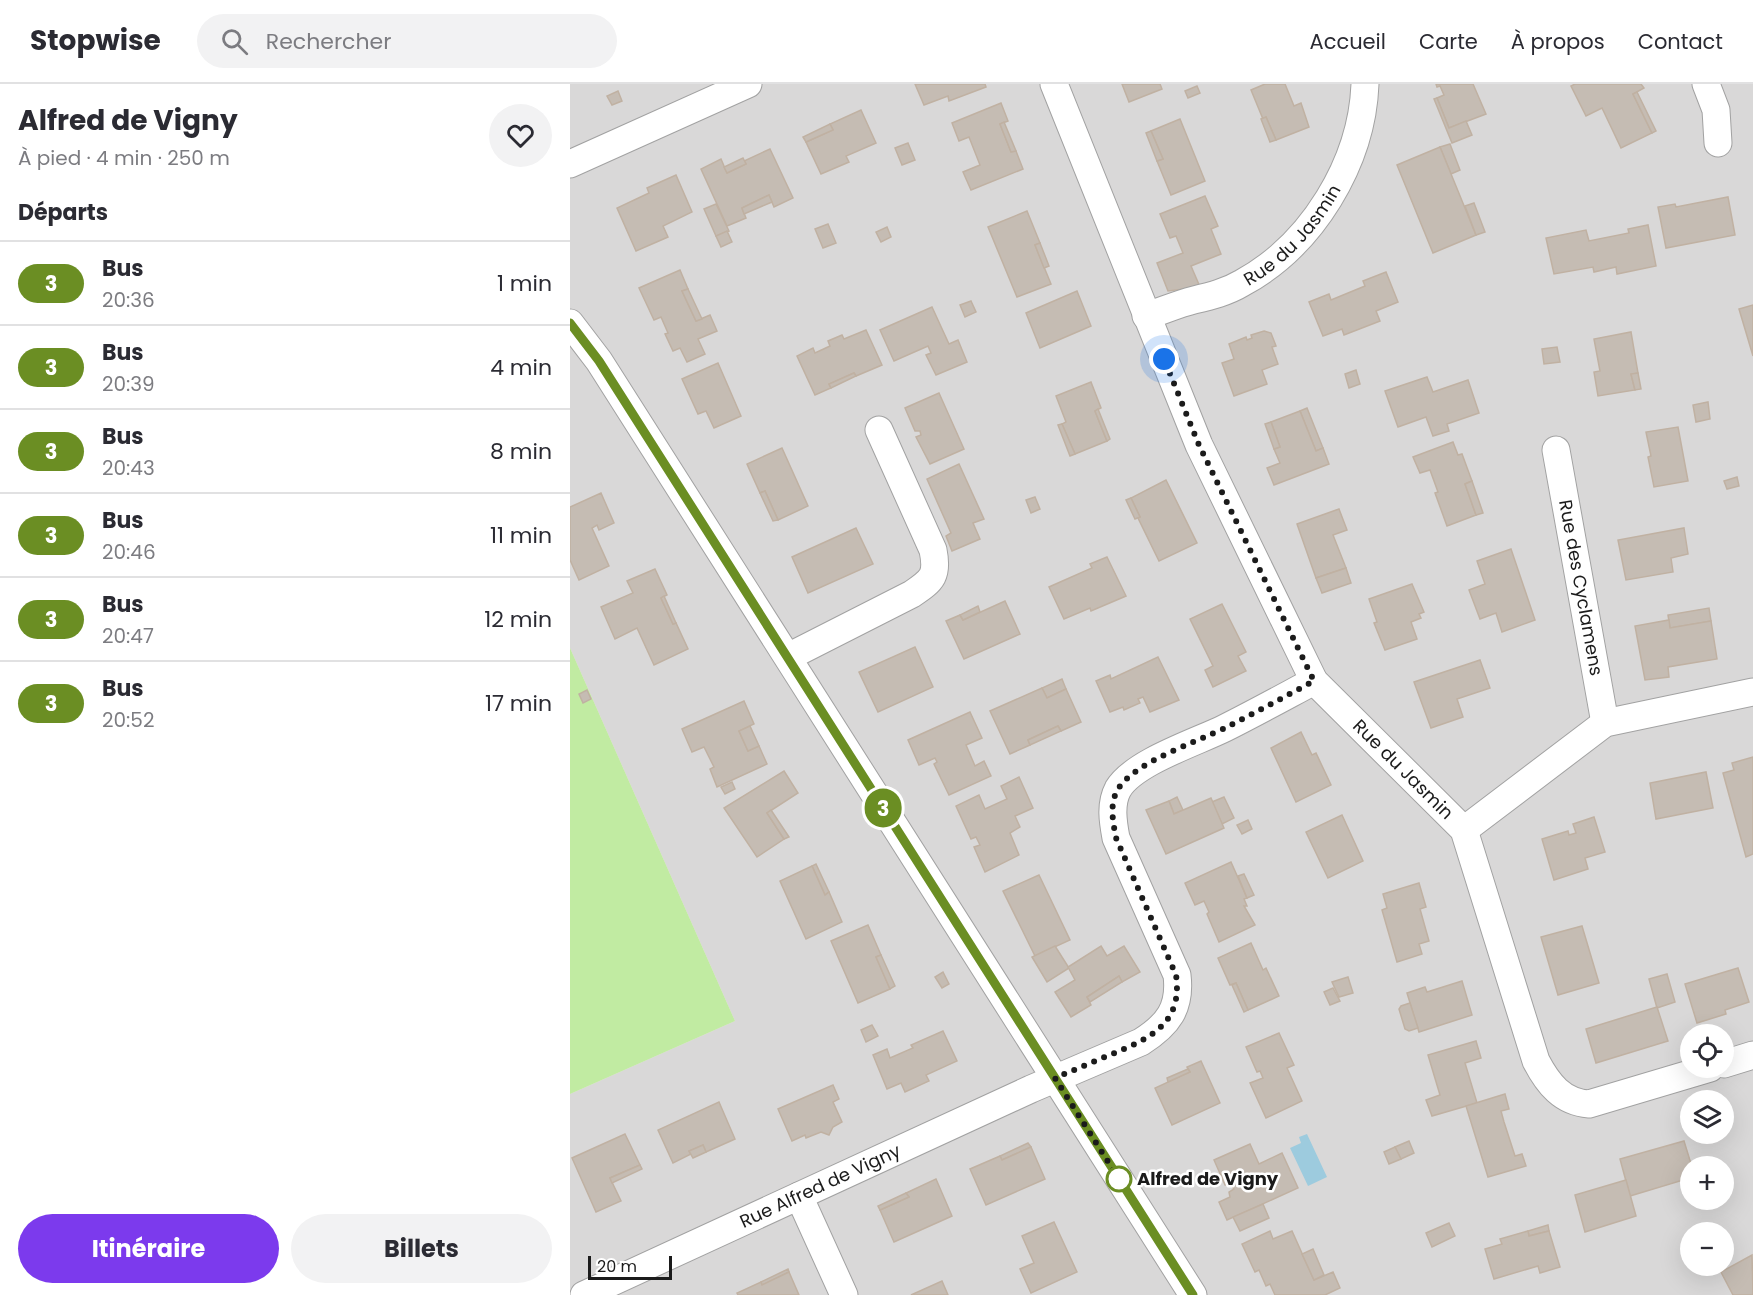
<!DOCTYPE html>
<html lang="fr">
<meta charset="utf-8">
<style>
:root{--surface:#fff;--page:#f2f2f3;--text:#2b2b33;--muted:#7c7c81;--line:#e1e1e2;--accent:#7c3aed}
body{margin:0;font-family:Poppins,sans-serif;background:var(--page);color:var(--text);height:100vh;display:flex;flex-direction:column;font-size:22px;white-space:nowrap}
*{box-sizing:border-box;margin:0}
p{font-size:20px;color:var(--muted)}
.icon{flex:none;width:33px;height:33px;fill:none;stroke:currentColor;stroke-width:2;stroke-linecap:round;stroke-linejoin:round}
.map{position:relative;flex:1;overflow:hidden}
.sheet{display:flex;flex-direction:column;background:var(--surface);width:570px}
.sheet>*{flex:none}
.badge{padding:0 12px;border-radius:20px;font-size:21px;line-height:39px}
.buttons{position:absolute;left:1110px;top:940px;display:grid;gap:12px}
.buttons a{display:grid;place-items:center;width:54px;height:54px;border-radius:50%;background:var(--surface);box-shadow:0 6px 24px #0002;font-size:30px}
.scale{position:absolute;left:18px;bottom:15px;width:84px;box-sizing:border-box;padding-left:6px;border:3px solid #1b1b1b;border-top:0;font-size:16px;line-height:21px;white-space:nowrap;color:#1b1b1b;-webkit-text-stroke:4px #fff;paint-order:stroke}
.you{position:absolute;width:30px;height:30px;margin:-15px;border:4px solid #fff;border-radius:50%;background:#1a73e8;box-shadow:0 0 0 9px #1a73e833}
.map>.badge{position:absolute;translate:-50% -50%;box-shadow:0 0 0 3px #fff}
h2{padding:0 18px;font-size:22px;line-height:54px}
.round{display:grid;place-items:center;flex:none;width:63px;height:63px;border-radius:32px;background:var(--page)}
.overview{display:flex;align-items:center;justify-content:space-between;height:102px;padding:0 18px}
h1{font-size:28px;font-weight:700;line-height:45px}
.cta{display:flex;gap:12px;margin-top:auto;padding:12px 18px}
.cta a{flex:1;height:69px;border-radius:36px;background:var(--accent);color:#fff;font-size:24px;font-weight:700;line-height:69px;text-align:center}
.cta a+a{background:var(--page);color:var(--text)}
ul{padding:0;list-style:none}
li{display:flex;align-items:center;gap:18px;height:84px;padding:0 18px;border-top:2px solid var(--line)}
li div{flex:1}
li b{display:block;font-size:22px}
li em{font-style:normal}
li .badge{min-width:66px;font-weight:700;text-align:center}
header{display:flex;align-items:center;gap:36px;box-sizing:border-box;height:84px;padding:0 30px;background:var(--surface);border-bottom:2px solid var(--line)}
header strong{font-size:28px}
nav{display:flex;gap:33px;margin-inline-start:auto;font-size:21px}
.search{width:420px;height:54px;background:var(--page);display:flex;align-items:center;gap:15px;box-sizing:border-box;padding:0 21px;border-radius:33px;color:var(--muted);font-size:22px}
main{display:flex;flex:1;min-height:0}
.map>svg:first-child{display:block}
</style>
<header>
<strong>Stopwise</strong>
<div class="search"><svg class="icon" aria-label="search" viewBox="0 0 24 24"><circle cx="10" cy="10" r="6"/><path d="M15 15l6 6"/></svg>Rechercher</div>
<nav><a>Accueil</a><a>Carte</a><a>À propos</a><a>Contact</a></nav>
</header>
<main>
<section class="sheet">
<div class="overview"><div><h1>Alfred de Vigny</h1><p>À pied · 4 min · 250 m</p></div><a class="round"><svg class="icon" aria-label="heart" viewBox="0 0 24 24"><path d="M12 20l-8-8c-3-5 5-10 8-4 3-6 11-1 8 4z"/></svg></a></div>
<h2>Départs</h2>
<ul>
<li><span class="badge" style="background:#6b8e23;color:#fff">3</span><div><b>Bus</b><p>20:36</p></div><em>1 min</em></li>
<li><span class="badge" style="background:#6b8e23;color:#fff">3</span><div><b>Bus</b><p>20:39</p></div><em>4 min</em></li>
<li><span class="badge" style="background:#6b8e23;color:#fff">3</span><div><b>Bus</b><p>20:43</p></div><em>8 min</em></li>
<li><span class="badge" style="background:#6b8e23;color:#fff">3</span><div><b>Bus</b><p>20:46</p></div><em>11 min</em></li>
<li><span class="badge" style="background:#6b8e23;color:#fff">3</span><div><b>Bus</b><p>20:47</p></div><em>12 min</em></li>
<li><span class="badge" style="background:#6b8e23;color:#fff">3</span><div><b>Bus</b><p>20:52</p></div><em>17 min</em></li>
</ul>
<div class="cta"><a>Itinéraire</a><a>Billets</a></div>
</section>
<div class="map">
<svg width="1183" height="1211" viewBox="0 0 1183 1211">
<rect width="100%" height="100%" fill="#edeae0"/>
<!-- residential -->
<path fill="#d9d8d8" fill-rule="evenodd" d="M 0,0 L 1183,0 L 1183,1211 L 0,1211 L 0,1010 L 165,937 L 0,564 ZM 1120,951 L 1154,951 L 1154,984 L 1120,984 ZM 1120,1017 L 1154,1017 L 1154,1050 L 1120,1050 ZM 1120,1083 L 1154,1083 L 1154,1116 L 1120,1116 ZM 1120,1149 L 1154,1149 L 1154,1182 L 1120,1182 Z"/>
<!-- grass -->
<polygon fill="#c1eba2" points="0,564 165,937 0,1010"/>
<!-- water -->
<polygon fill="#9dcbde" points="737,1050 757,1093 738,1102 720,1064 731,1059 729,1053"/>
<!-- building -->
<g fill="#c5bcb3" stroke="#c0b1a2" stroke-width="1.5">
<polygon points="345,0 415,0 416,3 379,17 378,12 354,21"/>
<polygon points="552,0 590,0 592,5 559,18"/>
<polygon points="695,0 715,0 724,22 731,19 739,43 706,56 696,33 693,35 681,6"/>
<polygon points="866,0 903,0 916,30 879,44 867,14 874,11 870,2 867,3"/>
<polygon points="1005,0 1071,0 1074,4 1063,10 1082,49 1051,64 1032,24 1016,32 1001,2"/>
<polygon points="627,2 630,9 618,14 615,7"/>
<polygon points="48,7 52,17 42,21 37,12"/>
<polygon points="1067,8 1086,47 1082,49 1063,10"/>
<polygon points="867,14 879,44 896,37 902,51 882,59 864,15"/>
<polygon points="431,19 438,37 430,40 441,68 446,67 453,85 401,106 393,88 410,81 399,53 389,57 382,39"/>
<polygon points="291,26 306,59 276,72 279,78 251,90 236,58 263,46 260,40"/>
<polygon points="696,33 706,56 700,58 691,35"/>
<polygon points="610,35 635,97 601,111 587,77 593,75 581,47"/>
<polygon points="434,38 446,67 441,68 430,40"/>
<polygon points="260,40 263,46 236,58 233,53"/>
<polygon points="581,47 593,75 587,77 576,49"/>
<polygon points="338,59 345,76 332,81 325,64"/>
<polygon points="880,60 890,86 881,90 870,63"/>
<polygon points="870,63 906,151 863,169 827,81"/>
<polygon points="200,65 223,114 204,123 199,111 172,124 176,134 157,142 131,85 151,75 157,89 176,80 174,77"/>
<polygon points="173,74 176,80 157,89 154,83"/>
<polygon points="106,91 122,128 93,142 98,153 66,167 47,124 79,109 77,104"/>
<polygon points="199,111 202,118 174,130 172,124"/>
<polygon points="635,112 648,142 641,145 651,170 621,182 630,203 598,207 587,179 613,169 606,152 600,154 590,130"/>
<polygon points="1158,113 1165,151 1096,164 1088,123 1105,120 1106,123"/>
<polygon points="904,119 915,148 906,151 895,122"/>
<polygon points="146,120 159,147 146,152 134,125"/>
<polygon points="457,127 470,159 465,161 481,200 447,213 418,143"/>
<polygon points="258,140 266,159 253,164 245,145"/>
<polygon points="1078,141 1086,182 1047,190 1046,183 1024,188 1023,183 984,190 976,154 1016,146 1019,157 1059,149 1058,145"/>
<polygon points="317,143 321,153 311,158 306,148"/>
<polygon points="157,147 162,158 151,163 146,152"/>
<polygon points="470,159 479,182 474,184 465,161"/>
<polygon points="110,186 118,205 112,207 126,237 140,231 147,247 128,255 135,270 117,278 110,264 103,267 95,250 98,249 91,233 84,236 69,204"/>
<polygon points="816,188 828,218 806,227 810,237 774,251 772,245 753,252 739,218 759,210 761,216 795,202 793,197"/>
<polygon points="118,205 132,235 126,237 112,207"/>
<polygon points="507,207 521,242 470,264 456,229"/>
<polygon points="401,217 406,228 395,233 390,221"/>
<polygon points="1183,221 1183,272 1169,225"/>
<polygon points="362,223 379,260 388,256 397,278 366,291 356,271 361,269 358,262 324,277 310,246"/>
<polygon points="296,246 312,281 286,292 284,289 259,300 261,304 245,311 227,272 243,264 245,269 260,262 258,257 272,251 274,255"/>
<polygon points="694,247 701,249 706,262 702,263 708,280 692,286 697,300 664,312 652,279 664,275 659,260 676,253 677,256 682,254 681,251"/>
<polygon points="1061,248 1068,289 1061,290 1065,306 1028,312 1024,288 1030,287 1024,255"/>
<polygon points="987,263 990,278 974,280 972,265"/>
<polygon points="148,279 171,332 144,344 136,327 128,330 112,295"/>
<polygon points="786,286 790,300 779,304 775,290"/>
<polygon points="284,289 286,292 261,304 259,300"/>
<polygon points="1068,289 1071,305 1065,306 1061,290"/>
<polygon points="857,293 863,308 898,296 909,329 877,340 879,347 863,352 856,333 828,343 815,307"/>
<polygon points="521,298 531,324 525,327 537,357 505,370 492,340 496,338 486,312"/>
<polygon points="369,309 394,365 360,380 346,353 351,351 350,347 345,347 335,324"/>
<polygon points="1138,318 1140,335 1126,338 1123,321"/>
<polygon points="737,324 753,364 746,367 730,327"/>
<polygon points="528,325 540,355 537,357 525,327"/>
<polygon points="730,327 746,367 753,364 759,380 704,401 697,384 710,379 704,365 710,363 701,338"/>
<polygon points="701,338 710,363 704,365 695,340"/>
<polygon points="492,340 505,370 500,372 488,341"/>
<polygon points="1108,343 1118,397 1084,403 1078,373 1081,372 1076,348"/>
<polygon points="883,358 888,371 892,370 902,397 895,400 906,431 877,442 865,409 868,408 860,386 850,389 843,373"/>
<polygon points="212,364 238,422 208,436 195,407 190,409 177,380"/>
<polygon points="389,380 414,435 403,439 410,455 382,467 376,452 381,449 357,395"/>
<polygon points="1167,393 1169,402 1157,405 1154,397"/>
<polygon points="596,396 627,459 589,477 568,434 570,433 561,414"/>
<polygon points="902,397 913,429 906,431 895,400"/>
<polygon points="195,407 208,436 203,437 190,409"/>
<polygon points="31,409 44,439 29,446 27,441 22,444 39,482 9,496 0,476 0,423"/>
<polygon points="465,413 470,425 461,429 456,416"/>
<polygon points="561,414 570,433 565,435 556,416"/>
<polygon points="769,425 777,446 763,451 776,484 746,494 727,440"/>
<polygon points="286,444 303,480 238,509 222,473"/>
<polygon points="1114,444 1118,470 1101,474 1103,488 1056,496 1048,456"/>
<polygon points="941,465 965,536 932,548 926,529 910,535 899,506 915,500 907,477"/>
<polygon points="537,473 556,512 521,527 520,524 494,535 479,503 522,484 520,480"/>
<polygon points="776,484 781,499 752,509 746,494"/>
<polygon points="85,485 97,511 91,514 103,540 106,539 118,565 84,581 67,544 45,555 31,523 63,509 57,497"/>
<polygon points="842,500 854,528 849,530 851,534 841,538 847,555 815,566 804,539 807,538 799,515"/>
<polygon points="94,512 106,539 103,540 91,514"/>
<polygon points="435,517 450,550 394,575 376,537 390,531 393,536"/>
<polygon points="652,520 676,568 668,572 676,587 643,603 635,586 643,582 620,535"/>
<polygon points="408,522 410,528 393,536 390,531"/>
<polygon points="1139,524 1141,537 1100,544 1098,531"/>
<polygon points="1099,536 1100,544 1141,537 1147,575 1098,583 1099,593 1075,596 1065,542"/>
<polygon points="345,563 363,603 308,628 289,588"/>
<polygon points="588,573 609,616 580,628 573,613 568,615 570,619 554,626 553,623 540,628 526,597 540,591 541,595"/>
<polygon points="910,576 920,604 887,615 893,633 861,644 844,598"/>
<polygon points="492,595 496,605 477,614 472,604"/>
<polygon points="472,604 477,614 496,605 511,638 491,647 488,642 458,656 460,661 440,670 420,627"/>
<polygon points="17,606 21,615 13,619 9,610"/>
<polygon points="174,617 184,640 169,647 178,667 189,662 197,680 147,703 140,685 144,683 134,663 122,668 112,645"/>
<polygon points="400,628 412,654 396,661 405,682 414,677 421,692 379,711 364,680 367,678 365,674 349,681 338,656"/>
<polygon points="180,642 189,662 178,667 169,647"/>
<polygon points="488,642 491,647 460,661 458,656"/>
<polygon points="731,648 742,671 746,669 761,701 726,718 701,664"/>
<polygon points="1183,673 1183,770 1176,773 1153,689 1164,686 1162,679"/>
<polygon points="214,687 228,709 197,729 214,755 187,773 154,724"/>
<polygon points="1136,688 1143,724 1086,735 1080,699"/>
<polygon points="449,693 463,724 445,732 450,743 440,749 449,771 415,788 404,763 410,761 406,753 401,755 386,722 409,711 415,725 437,715 431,702"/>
<polygon points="162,698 165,705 155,710 151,703"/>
<polygon points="607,713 613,726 604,730 599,717"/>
<polygon points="654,713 664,734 652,740 642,718"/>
<polygon points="641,714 654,744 596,770 576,726 599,717 604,730"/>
<polygon points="201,726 219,753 214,755 197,729"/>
<polygon points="772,731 793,777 758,794 736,748"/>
<polygon points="1024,733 1035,768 1015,774 1018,785 984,796 972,755 998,747 999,751 1006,749 1003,740"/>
<polygon points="678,736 682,745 672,750 667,741"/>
<polygon points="661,778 677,814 674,815 677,822 674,822 685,841 649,858 637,830 639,828 634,817 625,821 615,799"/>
<polygon points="246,780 259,808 255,811 242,782"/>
<polygon points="242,782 255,811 259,808 272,838 236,855 210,797"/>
<polygon points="674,790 684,811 677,814 668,792"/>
<polygon points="469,791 500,856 465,872 433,807"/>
<polygon points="849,799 856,823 850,825 859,857 849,860 852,870 827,878 812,826 817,824 813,810"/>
<polygon points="298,841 311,871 306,873 320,905 288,919 261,857"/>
<polygon points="1012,842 1029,899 988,911 971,853"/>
<polygon points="681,859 693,886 696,884 709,912 678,926 666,899 660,901 648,874"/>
<polygon points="485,862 499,884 477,898 462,873"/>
<polygon points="531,862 537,872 554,862 570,888 552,898 549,892 517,913 521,921 501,933 485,908 505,896 498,883"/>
<polygon points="311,871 325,902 320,905 306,873"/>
<polygon points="1168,884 1179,918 1155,926 1156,930 1127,939 1115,900"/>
<polygon points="373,888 379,900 372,904 365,893"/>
<polygon points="1097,890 1105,918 1087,924 1079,895"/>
<polygon points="549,892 552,898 520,918 517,913"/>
<polygon points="778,893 783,909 769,913 762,898"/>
<polygon points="892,897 902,931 849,948 837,909 855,903 857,908"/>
<polygon points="666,899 678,926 674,928 662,901"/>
<polygon points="763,904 770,917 760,921 754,908"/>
<polygon points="840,919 848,944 839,947 835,945 829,925 831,922"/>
<polygon points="1087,923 1098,957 1026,979 1016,945"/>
<polygon points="302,941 308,952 296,958 291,946"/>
<polygon points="373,947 387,977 356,991 359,997 335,1008 331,999 317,1005 303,971 317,965 320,974 343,964 341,961"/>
<polygon points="709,949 724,981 717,984 732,1017 696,1034 680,999 693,994 690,987 687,988 676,963"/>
<polygon points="906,957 911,974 895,979 907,1019 862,1032 856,1016 870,1011 858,971"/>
<polygon points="631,977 650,1019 602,1041 585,1004 620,988 617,983"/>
<polygon points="618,985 620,988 598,998 597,994"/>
<polygon points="263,1001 269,1015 263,1018 272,1038 263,1043 259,1051 251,1048 236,1054 235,1051 222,1057 208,1025"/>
<polygon points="935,1010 939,1025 931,1027 934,1038 945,1072 952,1070 956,1082 918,1093 896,1022"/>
<polygon points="149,1018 165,1055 136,1068 133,1061 119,1067 121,1070 103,1079 88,1046"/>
<polygon points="55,1050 70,1081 40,1094 51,1117 26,1128 2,1074"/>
<polygon points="839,1057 844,1069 831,1075 825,1063"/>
<polygon points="1114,1057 1122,1083 1120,1094 1060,1112 1050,1075"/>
<polygon points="458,1059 461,1063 432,1076 430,1072"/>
<polygon points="680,1060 689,1080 712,1069 728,1104 657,1136 649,1118 660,1113 659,1108 664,1105 661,1100 655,1101 644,1076"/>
<polygon points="133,1061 136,1068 123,1074 119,1067"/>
<polygon points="461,1063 475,1095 416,1121 400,1085 430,1072 432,1076"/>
<polygon points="825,1063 831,1075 819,1080 814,1068"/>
<polygon points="70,1081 72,1085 42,1099 40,1094"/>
<polygon points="366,1095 382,1132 324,1158 310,1126 339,1113 336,1109"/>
<polygon points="1056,1096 1066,1132 1015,1148 1005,1111"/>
<polygon points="336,1109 339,1113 310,1126 308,1122"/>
<polygon points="693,1120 699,1134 670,1147 663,1133"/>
<polygon points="484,1138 507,1188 461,1209 450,1185 464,1179 452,1152"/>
<polygon points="879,1139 885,1152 862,1163 856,1149"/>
<polygon points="978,1141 979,1147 959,1152 958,1147"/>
<polygon points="700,1147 703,1155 722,1147 744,1196 763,1188 770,1204 755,1211 705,1211 700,1200 696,1202 689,1186 685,1188 672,1160"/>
<polygon points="958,1147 959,1152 979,1147 990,1183 970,1189 968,1182 924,1195 915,1165 932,1160 930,1155"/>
<polygon points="743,1165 754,1191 744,1196 732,1170"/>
<polygon points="1182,1171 1183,1211 1163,1211 1151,1188"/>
<polygon points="218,1185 219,1188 192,1201 191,1198"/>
<polygon points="219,1188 229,1211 168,1211 167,1209 191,1198 192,1201"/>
<polygon points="372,1197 378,1211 341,1211"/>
</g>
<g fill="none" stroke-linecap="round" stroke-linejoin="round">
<defs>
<g id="minor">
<path id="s1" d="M 484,0 L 629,361 L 744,597 L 894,746 L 966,977 C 978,1000 992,1018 1019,1020 L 1140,984"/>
<polyline points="1136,0 1146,26 1148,59"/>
<polyline points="0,80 178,0"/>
<path id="s2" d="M 576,232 C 592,227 608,220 624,216 C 641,212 657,208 672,199 C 742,161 792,79 795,0"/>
<polyline points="0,239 29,277 623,1211"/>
<path id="s3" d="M 986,366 L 1035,639"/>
<path d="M 218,573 L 342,510 C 363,496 368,491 363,466 L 309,346"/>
<polyline points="894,746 1035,639 1183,608"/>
<polyline points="1154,980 1183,971"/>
<polyline points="229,1112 274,1211"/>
<path id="s4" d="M 14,1211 L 461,1005 L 571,958 C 598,941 611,924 607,891 L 546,754 C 543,738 540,720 548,705 C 564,678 627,658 655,644 C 685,629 714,613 744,597"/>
</g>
</defs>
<!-- minor casing -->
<use href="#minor" stroke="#a2a2a2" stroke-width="29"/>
<!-- minor -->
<use href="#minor" stroke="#fff" stroke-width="27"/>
</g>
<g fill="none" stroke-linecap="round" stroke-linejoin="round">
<defs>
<polyline id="line" points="0,239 29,277 623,1211"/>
</defs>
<!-- line casing -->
<use href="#line" stroke="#fff" stroke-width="14"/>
<!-- line -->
<use href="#line" stroke="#6b8e23" stroke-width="9"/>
<!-- walk -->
<path stroke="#1b1b1b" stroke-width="6" stroke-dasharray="0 10.8" d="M 549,1095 L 485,994 C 504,986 523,978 542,970 C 580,954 613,940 606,891 L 546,754 C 543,738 539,720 548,705 C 565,678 626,658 655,644 C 685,629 714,613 744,597 L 629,361 L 594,275"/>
</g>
<!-- markers -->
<circle fill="#fff" stroke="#6b8e23" stroke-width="3" cx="549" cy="1095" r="12"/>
<g text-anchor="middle" stroke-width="5" stroke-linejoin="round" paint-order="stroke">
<!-- street labels -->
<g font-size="18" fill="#1b1b1b" stroke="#fff">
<text dy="6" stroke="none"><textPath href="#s2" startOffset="172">Rue du Jasmin</textPath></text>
<text dy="6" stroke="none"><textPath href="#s3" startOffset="140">Rue des Cyclamens</textPath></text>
<text dy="6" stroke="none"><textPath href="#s1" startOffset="777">Rue du Jasmin</textPath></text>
<text dy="6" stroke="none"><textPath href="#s4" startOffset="260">Rue Alfred de Vigny</textPath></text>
</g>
<!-- stop labels -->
<g font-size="18" font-weight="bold" fill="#1b1b1b" stroke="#fff" text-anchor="start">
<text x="567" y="1101">Alfred de Vigny</text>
</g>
</g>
</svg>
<div class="buttons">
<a><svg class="icon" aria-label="locate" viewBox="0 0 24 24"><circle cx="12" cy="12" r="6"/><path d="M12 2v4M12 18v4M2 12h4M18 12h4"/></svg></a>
<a><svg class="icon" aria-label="layers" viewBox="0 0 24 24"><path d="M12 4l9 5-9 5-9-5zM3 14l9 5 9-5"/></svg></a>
<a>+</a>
<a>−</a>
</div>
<div class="scale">20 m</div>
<div class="you" style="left:594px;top:275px"></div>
<b class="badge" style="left:313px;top:724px;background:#6b8e23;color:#fff">3</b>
</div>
</main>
